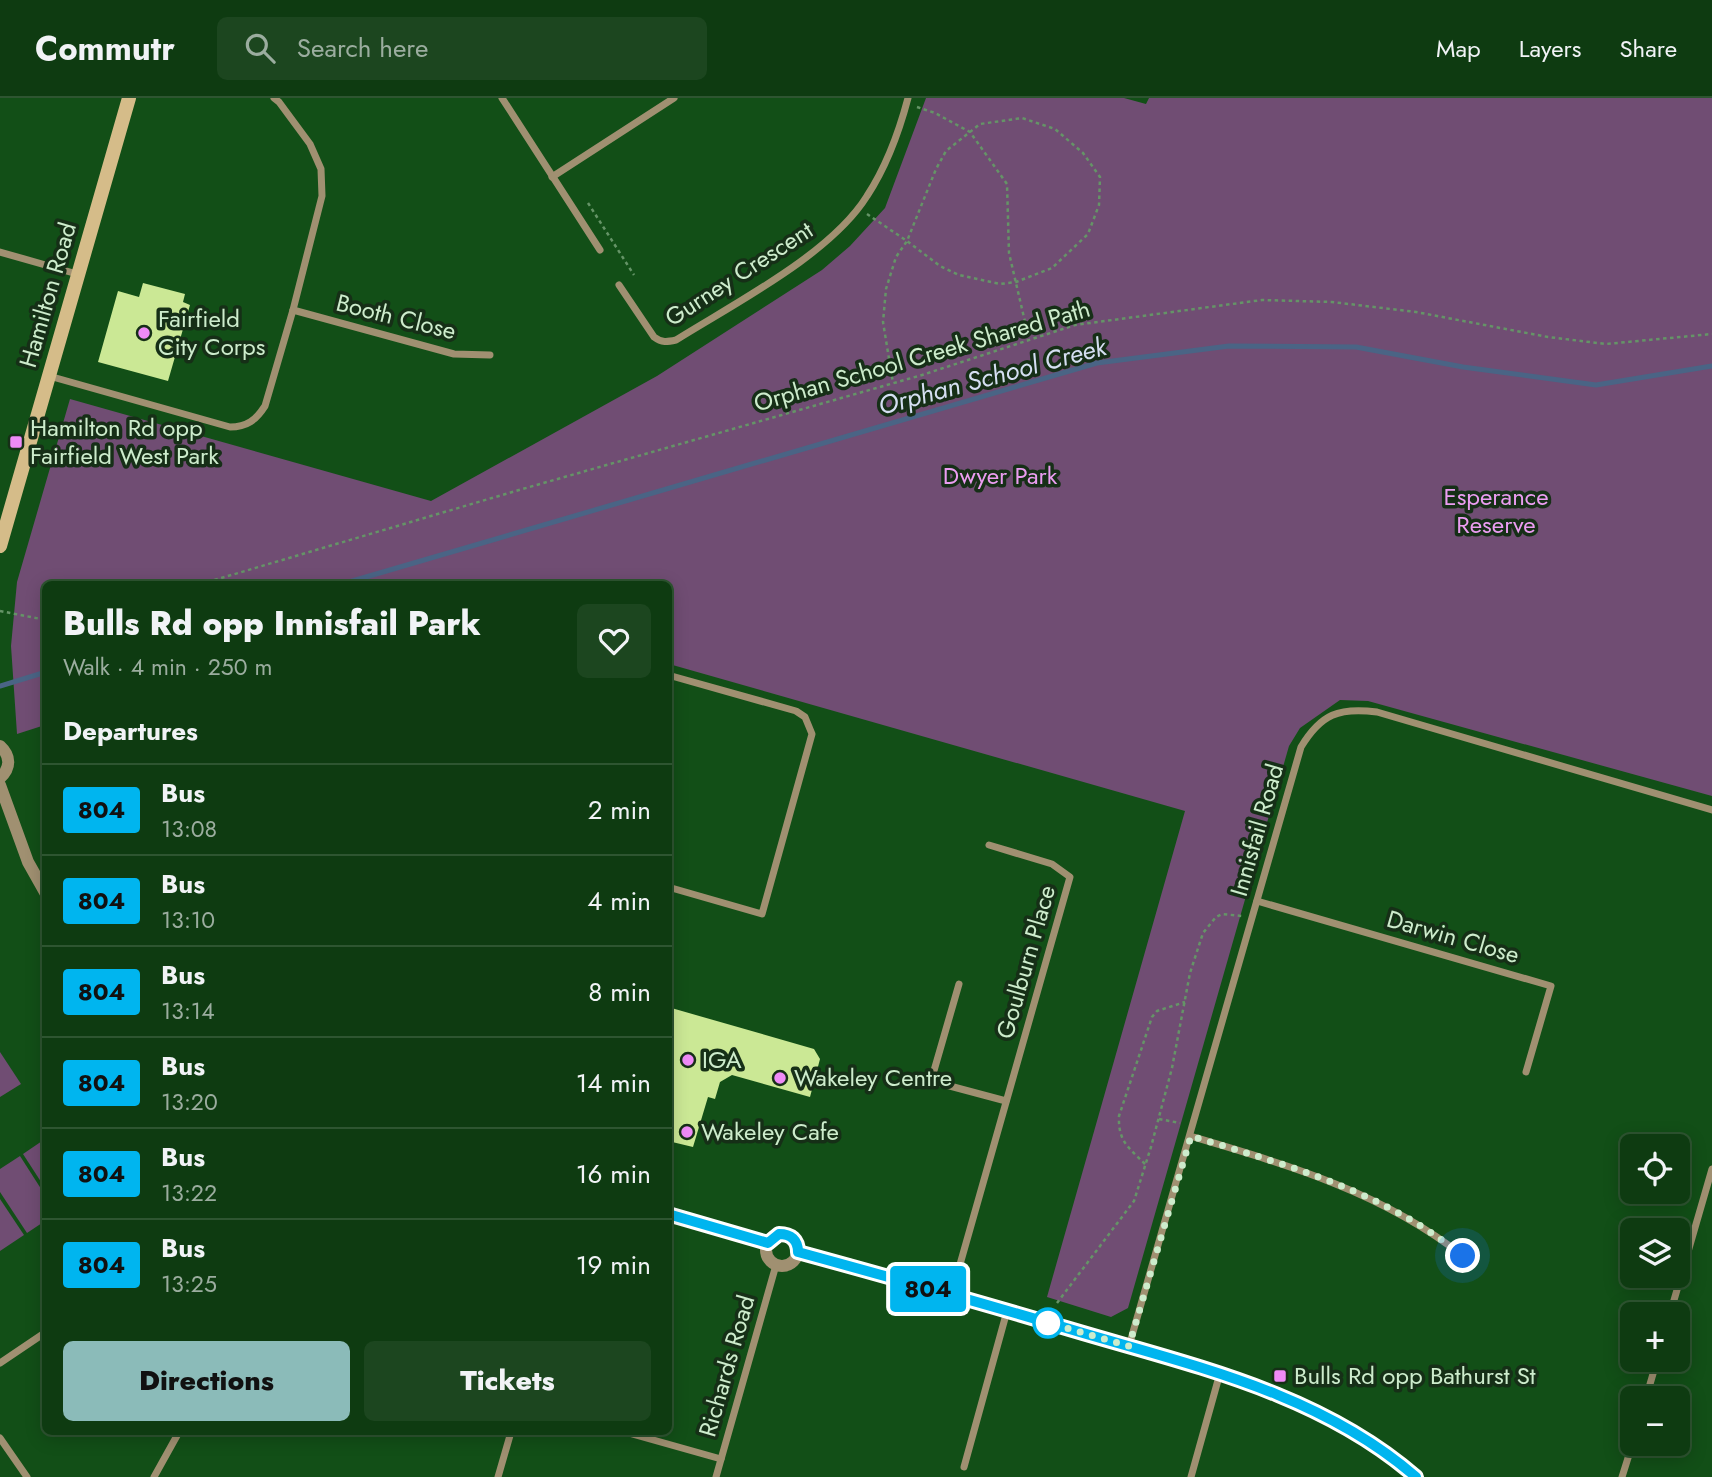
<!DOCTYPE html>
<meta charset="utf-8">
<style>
:root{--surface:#0e3b11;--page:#1c461f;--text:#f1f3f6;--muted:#9bad9f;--line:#2e5531;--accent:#8bbbb9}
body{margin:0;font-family:Jost,sans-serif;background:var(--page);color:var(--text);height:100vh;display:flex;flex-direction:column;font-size:26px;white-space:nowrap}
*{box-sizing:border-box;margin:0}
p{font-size:23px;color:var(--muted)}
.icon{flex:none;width:38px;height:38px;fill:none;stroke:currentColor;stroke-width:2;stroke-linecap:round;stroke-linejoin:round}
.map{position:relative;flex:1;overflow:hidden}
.details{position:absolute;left:42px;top:483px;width:630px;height:854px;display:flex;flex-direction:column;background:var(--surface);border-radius:10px;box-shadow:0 4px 18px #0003,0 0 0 2px var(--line)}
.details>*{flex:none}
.badge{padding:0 14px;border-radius:5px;font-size:24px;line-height:46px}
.controls{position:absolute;left:1620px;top:1036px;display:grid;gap:14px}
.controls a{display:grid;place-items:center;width:70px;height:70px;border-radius:10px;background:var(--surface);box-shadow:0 4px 18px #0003,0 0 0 2px var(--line);font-size:35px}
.you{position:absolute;width:35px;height:35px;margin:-18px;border:5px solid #fff;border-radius:50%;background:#1a73e8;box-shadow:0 0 0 10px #1a73e833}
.map>.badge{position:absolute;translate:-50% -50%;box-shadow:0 0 0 4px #fff}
h2{padding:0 21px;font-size:26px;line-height:63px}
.round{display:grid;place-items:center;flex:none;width:74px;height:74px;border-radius:10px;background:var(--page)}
.head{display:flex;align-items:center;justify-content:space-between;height:119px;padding:0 21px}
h1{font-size:33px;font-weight:800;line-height:52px}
.action{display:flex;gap:14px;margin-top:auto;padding:14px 21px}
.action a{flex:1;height:80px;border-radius:10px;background:var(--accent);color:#111;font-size:28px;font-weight:800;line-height:80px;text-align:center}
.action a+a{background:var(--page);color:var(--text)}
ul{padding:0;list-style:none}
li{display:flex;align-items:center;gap:21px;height:91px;padding:0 21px;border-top:2px solid var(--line)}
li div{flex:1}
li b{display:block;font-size:26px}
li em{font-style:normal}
li .badge{min-width:77px;font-weight:700;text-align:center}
header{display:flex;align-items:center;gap:42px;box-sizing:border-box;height:98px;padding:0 35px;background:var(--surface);border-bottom:2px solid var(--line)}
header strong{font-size:33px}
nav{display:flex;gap:38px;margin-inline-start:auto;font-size:24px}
.search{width:490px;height:63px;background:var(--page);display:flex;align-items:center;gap:18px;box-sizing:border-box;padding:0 24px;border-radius:10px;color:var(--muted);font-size:26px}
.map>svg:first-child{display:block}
</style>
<header>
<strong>Commutr</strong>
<div class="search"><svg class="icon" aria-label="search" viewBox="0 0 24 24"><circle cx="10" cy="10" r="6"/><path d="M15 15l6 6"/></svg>Search here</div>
<nav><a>Map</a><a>Layers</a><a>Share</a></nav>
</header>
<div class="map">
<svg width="1712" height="1379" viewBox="0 0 1712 1379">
<rect width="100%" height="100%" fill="#124f17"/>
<!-- green -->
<g fill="#704d73">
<polygon points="926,0 1124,0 1146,6 1149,0 1712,0 1712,698 1368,603 1340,602 1300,630 1289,648 1128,1210 1111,1219 1047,1199 1185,713 669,566 668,486 46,486 45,627 17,636 11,548 17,484 70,301 431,403 657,278 822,172 850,148 885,110"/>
<polygon points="0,954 21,986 0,999"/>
<polygon points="45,1041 45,1090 23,1056"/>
<polygon points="20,1058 45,1097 45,1123 27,1135 0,1094 0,1071"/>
<polygon points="0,1101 24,1137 0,1153"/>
</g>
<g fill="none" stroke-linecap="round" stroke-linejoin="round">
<!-- stream -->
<g stroke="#4a6485" stroke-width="5">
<polyline points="342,486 1097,265 1229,248 1356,249 1463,269 1596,287 1712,268"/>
<polyline points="0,588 46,574"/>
</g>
</g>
<!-- building -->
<g fill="#cbe895">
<polygon points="143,185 185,196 183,204 190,207 168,283 98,264 118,193 139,199"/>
<polygon points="668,909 814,951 820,961 810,999 732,977 720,984 715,1001 708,999 693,1049 668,1043"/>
</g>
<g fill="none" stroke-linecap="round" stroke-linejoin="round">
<!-- path -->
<g stroke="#659467" stroke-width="2.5" stroke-dasharray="3.5 3.5" stroke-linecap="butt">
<polyline points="917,9 935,15 970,34 1007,86 1009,155 1029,241"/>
<polyline points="588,105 634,177"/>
<polyline points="867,116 907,143 940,168 959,177 1000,186 1016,184 1052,170 1088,136 1099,107 1100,79 1083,55 1055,31 1022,20 980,26 946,53 936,71 907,143 896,159 886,191 883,224 893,285"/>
<polyline points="201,486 519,392 922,277 1075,227 1262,202 1332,204 1416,214 1548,239 1606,246 1712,236"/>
<polyline points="0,513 46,522"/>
<polyline points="1159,1021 1180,1025"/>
<path d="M 1145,1066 C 1128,1049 1118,1043 1119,1018 L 1152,919 L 1157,913 L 1185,904"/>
<polyline points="1057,1205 1134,1103 1151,1049 1172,970 1190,875 1203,835 1216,819 1222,816 1242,818"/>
</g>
<!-- minor -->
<g stroke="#a09071" stroke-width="7">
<polyline points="502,0 600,152"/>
<polyline points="552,79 674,0"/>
<polyline points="0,154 77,176"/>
<path d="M 619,187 L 654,239 C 662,245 667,244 676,242 C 735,205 831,156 867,98 C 886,69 899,34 908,0"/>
<polyline points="293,212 454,256 490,257"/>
<path d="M 49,278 L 230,329 C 247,329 256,322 265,308 L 293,212 L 322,98 L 321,71 L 310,46 L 279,4 L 274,0"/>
<polyline points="668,577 796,613 805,619 812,636 762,816 668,789"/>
<polyline points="1257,803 1551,888 1526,974"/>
<polyline points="959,886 931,983 1006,1003"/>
<path d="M 1190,1038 C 1288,1067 1382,1094 1463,1158"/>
<polyline points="951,1198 1070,779 1052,766 989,747"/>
<polyline points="1670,1216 1712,1071"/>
<path d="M 1129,1248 L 1301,649 C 1321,616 1339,609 1377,614 L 1712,712"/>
<polyline points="0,1265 46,1234"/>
<polyline points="1646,1300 1657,1262"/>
<polyline points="625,1334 721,1361"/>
<polyline points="0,1340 27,1379"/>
<polyline points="964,1369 1007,1213"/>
<polyline points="154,1379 179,1334"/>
<polyline points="498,1379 511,1334"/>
<polyline points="716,1379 776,1167"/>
<polyline points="1191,1379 1220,1275"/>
<polyline points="1622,1379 1633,1344"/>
</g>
<!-- tertiary -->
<g stroke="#a09071" stroke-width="12">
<path d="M 0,648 C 11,658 11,670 0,680"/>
<polyline points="0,687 28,764 46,796"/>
<polyline points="668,1116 768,1145"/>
<circle cx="782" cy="1152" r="16"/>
<path d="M 798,1154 C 892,1179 985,1206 1078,1234 C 1196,1268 1321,1296 1416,1379"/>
</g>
<!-- secondary -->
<polyline stroke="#d5bc89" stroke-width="14" points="0,448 129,0"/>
</g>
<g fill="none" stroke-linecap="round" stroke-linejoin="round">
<defs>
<path id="line" d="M 668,1116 L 768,1145 L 779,1136 C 791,1136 798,1142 798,1154 C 893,1180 989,1207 1083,1235 C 1199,1269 1322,1297 1416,1379"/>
</defs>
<!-- line casing -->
<use href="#line" stroke="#fff" stroke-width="16"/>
<!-- line -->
<use href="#line" stroke="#00b5ef" stroke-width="10"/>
<!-- walk -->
<path stroke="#cdeccc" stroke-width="7" stroke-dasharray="0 12.6" d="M 1048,1225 L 1046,1224 L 1129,1248 L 1191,1038 C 1289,1068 1381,1092 1463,1158"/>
</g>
<!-- markers -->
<g fill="#ef8bf7" stroke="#162f17" stroke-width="2.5">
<circle cx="144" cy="235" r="7"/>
<rect x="9" y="337" width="14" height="14" rx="3.5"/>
<circle cx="688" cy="962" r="7"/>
<circle cx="780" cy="980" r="7"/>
<circle cx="687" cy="1034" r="7"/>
<rect x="1273" y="1271" width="14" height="14" rx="3.5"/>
</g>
<circle fill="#fff" stroke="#00b5ef" stroke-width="3.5" cx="1048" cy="1225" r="14"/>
<g text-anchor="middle" stroke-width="7" stroke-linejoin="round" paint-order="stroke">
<!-- street labels -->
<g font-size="24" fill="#cdeccc" stroke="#162f17">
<text transform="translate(739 176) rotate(-33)" y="8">Gurney Crescent</text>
<text transform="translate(48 197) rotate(-74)" y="8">Hamilton Road</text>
<text transform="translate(396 219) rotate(14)" y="8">Booth Close</text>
<text transform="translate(922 258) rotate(-16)" y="8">Orphan School Creek Shared Path</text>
<text transform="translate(1257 732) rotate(-74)" y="8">Innisfail Road</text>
<text transform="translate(1453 839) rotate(16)" y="8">Darwin Close</text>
<text transform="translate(1026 864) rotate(-74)" y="8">Goulburn Place</text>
<text transform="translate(727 1268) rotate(-74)" y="8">Richards Road</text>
</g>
<!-- poi labels -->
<g font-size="24" fill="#cdeccc" stroke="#162f17" text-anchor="start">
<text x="158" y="229">Fairfield<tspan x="158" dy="28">City Corps</tspan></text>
<text x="30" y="338">Hamilton Rd opp<tspan x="30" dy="28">Fairfield West Park</tspan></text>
<text x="702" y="970">IGA</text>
<text x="794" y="988">Wakeley Centre</text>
<text x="701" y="1042">Wakeley Cafe</text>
<text x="1294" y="1286">Bulls Rd opp Bathurst St</text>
</g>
<!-- park labels -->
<g font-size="24" fill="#eb9df1" stroke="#162f17">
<text x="1000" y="386">Dwyer Park</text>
<text x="1496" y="407">Esperance<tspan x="1496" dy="28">Reserve</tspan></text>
</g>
<!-- water labels -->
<g font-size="26" font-style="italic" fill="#d5dff2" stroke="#162f17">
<text transform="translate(992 278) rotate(-15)" y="9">Orphan School Creek</text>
</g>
</g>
</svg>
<div class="controls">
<a><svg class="icon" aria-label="locate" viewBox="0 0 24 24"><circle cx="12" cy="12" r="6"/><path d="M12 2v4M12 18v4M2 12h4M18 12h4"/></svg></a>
<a><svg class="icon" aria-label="layers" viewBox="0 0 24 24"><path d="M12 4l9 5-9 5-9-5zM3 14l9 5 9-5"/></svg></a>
<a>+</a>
<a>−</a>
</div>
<div class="you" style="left:1463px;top:1158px"></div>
<b class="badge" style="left:928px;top:1191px;background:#00b5ef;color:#111">804</b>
<section class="details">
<div class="head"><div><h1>Bulls Rd opp Innisfail Park</h1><p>Walk · 4 min · 250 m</p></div><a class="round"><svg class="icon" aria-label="heart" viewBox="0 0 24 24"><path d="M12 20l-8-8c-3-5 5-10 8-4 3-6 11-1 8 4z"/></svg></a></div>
<h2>Departures</h2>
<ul>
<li><span class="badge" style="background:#00b5ef;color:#111">804</span><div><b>Bus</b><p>13:08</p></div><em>2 min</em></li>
<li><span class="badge" style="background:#00b5ef;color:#111">804</span><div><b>Bus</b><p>13:10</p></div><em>4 min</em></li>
<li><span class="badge" style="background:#00b5ef;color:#111">804</span><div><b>Bus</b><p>13:14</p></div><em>8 min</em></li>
<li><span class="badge" style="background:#00b5ef;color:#111">804</span><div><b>Bus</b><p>13:20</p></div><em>14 min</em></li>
<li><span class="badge" style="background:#00b5ef;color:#111">804</span><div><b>Bus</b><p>13:22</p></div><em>16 min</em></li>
<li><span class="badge" style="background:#00b5ef;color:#111">804</span><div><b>Bus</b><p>13:25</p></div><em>19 min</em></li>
</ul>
<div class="action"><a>Directions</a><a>Tickets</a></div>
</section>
</div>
